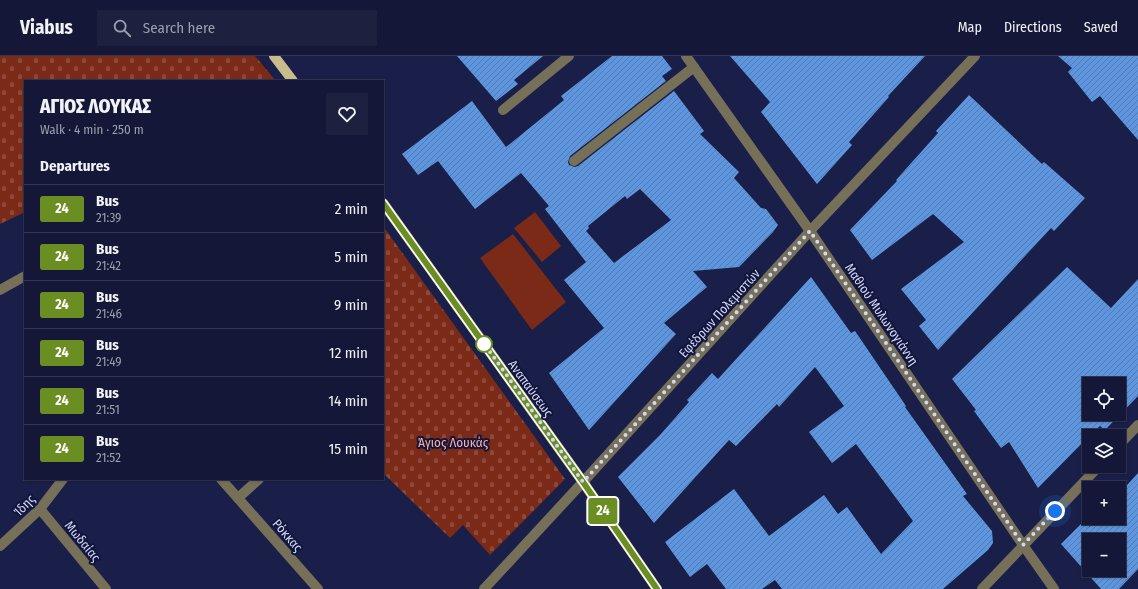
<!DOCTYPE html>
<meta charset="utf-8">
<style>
:root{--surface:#141737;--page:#1d203f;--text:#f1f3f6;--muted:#9d9fad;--line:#333652}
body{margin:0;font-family:"Fira Sans Condensed",sans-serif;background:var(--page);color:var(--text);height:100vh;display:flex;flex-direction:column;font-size:15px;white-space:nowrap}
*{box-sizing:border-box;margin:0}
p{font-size:13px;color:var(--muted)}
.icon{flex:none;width:22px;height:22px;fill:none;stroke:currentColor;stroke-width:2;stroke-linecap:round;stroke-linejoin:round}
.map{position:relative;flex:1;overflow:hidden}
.sheet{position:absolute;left:24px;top:24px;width:360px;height:400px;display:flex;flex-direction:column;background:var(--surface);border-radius:0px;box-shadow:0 1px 3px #0004,0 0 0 1px var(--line)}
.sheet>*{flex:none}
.badge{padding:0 8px;border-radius:3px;font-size:14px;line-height:26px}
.buttons{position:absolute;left:1082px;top:321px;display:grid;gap:8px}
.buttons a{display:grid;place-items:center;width:44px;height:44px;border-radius:0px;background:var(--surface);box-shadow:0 1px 3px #0004,0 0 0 1px var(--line);font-size:20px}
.you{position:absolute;width:20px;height:20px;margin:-10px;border:3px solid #fff;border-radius:50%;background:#1a73e8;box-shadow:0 0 0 6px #1a73e833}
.map>.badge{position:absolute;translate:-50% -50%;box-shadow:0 0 0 2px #fff}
h2{padding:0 16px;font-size:15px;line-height:36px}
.round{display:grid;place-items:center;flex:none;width:42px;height:42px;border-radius:0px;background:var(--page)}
.headline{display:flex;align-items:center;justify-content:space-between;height:68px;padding:0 16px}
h1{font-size:19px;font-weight:800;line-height:30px}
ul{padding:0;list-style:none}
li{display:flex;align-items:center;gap:12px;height:48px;padding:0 16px;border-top:1px solid var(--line)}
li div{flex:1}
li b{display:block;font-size:15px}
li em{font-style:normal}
li .badge{min-width:44px;font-weight:700;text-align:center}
header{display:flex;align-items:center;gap:24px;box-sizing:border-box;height:56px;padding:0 20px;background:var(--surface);border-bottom:1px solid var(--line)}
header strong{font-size:19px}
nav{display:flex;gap:22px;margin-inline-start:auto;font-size:14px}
.search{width:280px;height:36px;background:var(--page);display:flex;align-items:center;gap:10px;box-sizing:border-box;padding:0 14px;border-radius:0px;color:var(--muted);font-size:15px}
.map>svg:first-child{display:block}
</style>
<header>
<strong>Viabus</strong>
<div class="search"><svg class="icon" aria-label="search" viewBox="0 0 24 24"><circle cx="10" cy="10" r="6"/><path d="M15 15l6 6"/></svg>Search here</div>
<nav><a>Map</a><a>Directions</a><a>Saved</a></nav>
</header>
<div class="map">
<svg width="1138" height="533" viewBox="0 0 1138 533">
<defs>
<pattern id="cemetery-stones" width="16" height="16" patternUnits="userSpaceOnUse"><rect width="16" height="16" fill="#7a2a16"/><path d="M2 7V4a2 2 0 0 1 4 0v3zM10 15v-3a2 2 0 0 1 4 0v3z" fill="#8c4838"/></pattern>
<pattern id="building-hatch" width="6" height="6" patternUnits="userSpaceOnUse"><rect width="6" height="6" fill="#5d96de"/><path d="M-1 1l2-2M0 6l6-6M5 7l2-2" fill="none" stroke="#547cb1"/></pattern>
</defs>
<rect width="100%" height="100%" fill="#1a1f49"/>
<!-- cemetery -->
<g fill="url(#cemetery-stones)">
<polygon points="0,0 255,0 276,25 25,25 25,156 0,168"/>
<polygon points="383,170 565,423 490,499 463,469 450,482 383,417"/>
</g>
<!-- park -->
<g fill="#7a2a16">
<polygon points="535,156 561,190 542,206 514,172"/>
<polygon points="513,178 566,246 532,274 480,202"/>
</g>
<!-- building -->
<g fill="url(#building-hatch)" fill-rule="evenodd">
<polygon points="457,0 543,0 514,24 518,28 496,45"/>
<path d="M 612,0 L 662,0 L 672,13 L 662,20 L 666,25 L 570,100 L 568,106 L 569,109 L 575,111 L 578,110 L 674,35 L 704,75 L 700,78 L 739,116 L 734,122 L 761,152 L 766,153 L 778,169 L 773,176 L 739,211 L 693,215 L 707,231 L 664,267 L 676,278 L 589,374 L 549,317 L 604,272 L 564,224 L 586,206 L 545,153 L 549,150 L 521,117 L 475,153 L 438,105 L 418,119 L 402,98 L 472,45 L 506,91 L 564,44 L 561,40 ZM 640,133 L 671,164 L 614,207 L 586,175 L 589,172 L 588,170 L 625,140 L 627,143 Z"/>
<polygon points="730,0 925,0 888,40 889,41 849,86 852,89 817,128 761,56 770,46"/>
<polygon points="1058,0 1138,0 1138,84 1100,40 1092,46 1068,16 1072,12"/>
<polygon points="969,39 1042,108 1044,106 1085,142 1054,175 1051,172 938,294 919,270 926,264 901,233 964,186 933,158 872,204 850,174 897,125 896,124 938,77 936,75"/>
<path d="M 1067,211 L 1111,252 L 1138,223 L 1138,340 L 1105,374 L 1100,370 L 1089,380 L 1038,432 L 1009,386 L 1001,392 L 974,355 L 976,354 L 952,323 ZM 1089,328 L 1119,328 L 1119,358 L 1089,358 Z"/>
<polygon points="811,221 851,277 855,275 906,350 905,351 967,438 963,440 992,475 993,487 988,494 943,533 782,533 775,524 762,533 726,533 707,508 690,521 665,486 734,433 769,480 824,439 838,458 847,451 881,498 913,465 856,388 832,407 809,376 844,350 815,311 779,351 777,348 736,390 729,384 654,467 618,421 660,379 689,346 687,344 712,317 718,323"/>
<path d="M 1138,417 L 1138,513 L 1119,533 L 1101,533 L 1061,488 L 1089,460 L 1089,471 L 1097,462 L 1119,462 L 1119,438 ZM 1089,484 L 1119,484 L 1119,514 L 1089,514 Z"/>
</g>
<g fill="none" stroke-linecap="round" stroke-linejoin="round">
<!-- minor -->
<g stroke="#767059" stroke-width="10">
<polyline points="686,0 810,175 1023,489 1054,533"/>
<polyline points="503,54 569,0"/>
<polyline points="574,105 694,11"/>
<polyline points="0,234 25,220"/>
<polyline points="1119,389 1138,369"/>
<polyline points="221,423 318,533"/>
<polyline points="238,442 259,423"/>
<polyline points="40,453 106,533"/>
<polyline points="0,490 40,453 63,423"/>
<polyline points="484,533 583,426 810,175 975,0"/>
<polyline points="982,533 1099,410"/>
</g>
<!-- major -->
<g stroke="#c9bc8b" stroke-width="10">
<polyline points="274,0 293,25"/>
<polyline points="383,147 583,426 657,533"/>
</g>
</g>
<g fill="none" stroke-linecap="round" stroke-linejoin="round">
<defs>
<polyline id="line" points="383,147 583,426 657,533"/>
</defs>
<!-- line casing -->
<use href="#line" stroke="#fff" stroke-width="9"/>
<!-- line -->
<use href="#line" stroke="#6b8e23" stroke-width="6"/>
<!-- walk -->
<polyline stroke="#d2d8f4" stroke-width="4" stroke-dasharray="0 7.2" points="484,288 483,286 583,426 810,175 1023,489 1055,455"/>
</g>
<!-- markers -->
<circle fill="#fff" stroke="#6b8e23" stroke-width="2" cx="484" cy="288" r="8"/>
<g text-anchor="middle" stroke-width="4" stroke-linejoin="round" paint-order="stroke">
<!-- street labels -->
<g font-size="13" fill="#d2d8f4" stroke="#12153e">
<text transform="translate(719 257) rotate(-48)" y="5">Εφέδρων Πολεμιστών</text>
<text transform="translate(882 258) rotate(56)" y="5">Μαθιού Μυλωνογιάννη</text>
<text transform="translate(531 332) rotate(54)" y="5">Αναπαύσεως</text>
<text transform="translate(24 449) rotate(-46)" y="5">Ίδης</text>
<text transform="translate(288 479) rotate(49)" y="5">Ρόκκας</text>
<text transform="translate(83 485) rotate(51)" y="5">Μωδαίας</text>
</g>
<!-- park labels -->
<g font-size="13" fill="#fcb19e" stroke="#12153e">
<text x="453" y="391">Άγιος Λουκάς</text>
</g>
</g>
</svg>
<div class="buttons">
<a><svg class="icon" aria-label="locate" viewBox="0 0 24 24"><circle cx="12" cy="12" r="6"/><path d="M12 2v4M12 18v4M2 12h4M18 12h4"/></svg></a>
<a><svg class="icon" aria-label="layers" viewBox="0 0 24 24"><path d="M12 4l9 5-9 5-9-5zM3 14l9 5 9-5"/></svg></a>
<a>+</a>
<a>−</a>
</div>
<div class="you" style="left:1055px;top:455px"></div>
<b class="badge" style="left:603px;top:455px;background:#6b8e23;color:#fff">24</b>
<section class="sheet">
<div class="headline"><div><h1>ΑΓΙΟΣ ΛΟΥΚΑΣ</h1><p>Walk · 4 min · 250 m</p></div><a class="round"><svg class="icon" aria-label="heart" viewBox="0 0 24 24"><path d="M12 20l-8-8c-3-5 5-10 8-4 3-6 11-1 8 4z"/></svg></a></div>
<h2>Departures</h2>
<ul>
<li><span class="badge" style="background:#6b8e23;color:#fff">24</span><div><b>Bus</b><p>21:39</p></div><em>2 min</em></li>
<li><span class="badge" style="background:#6b8e23;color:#fff">24</span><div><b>Bus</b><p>21:42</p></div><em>5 min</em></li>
<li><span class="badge" style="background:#6b8e23;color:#fff">24</span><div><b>Bus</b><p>21:46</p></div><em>9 min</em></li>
<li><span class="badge" style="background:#6b8e23;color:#fff">24</span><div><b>Bus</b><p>21:49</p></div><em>12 min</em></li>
<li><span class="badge" style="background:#6b8e23;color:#fff">24</span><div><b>Bus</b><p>21:51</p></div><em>14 min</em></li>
<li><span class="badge" style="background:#6b8e23;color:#fff">24</span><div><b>Bus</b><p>21:52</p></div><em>15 min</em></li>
</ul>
</section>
</div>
